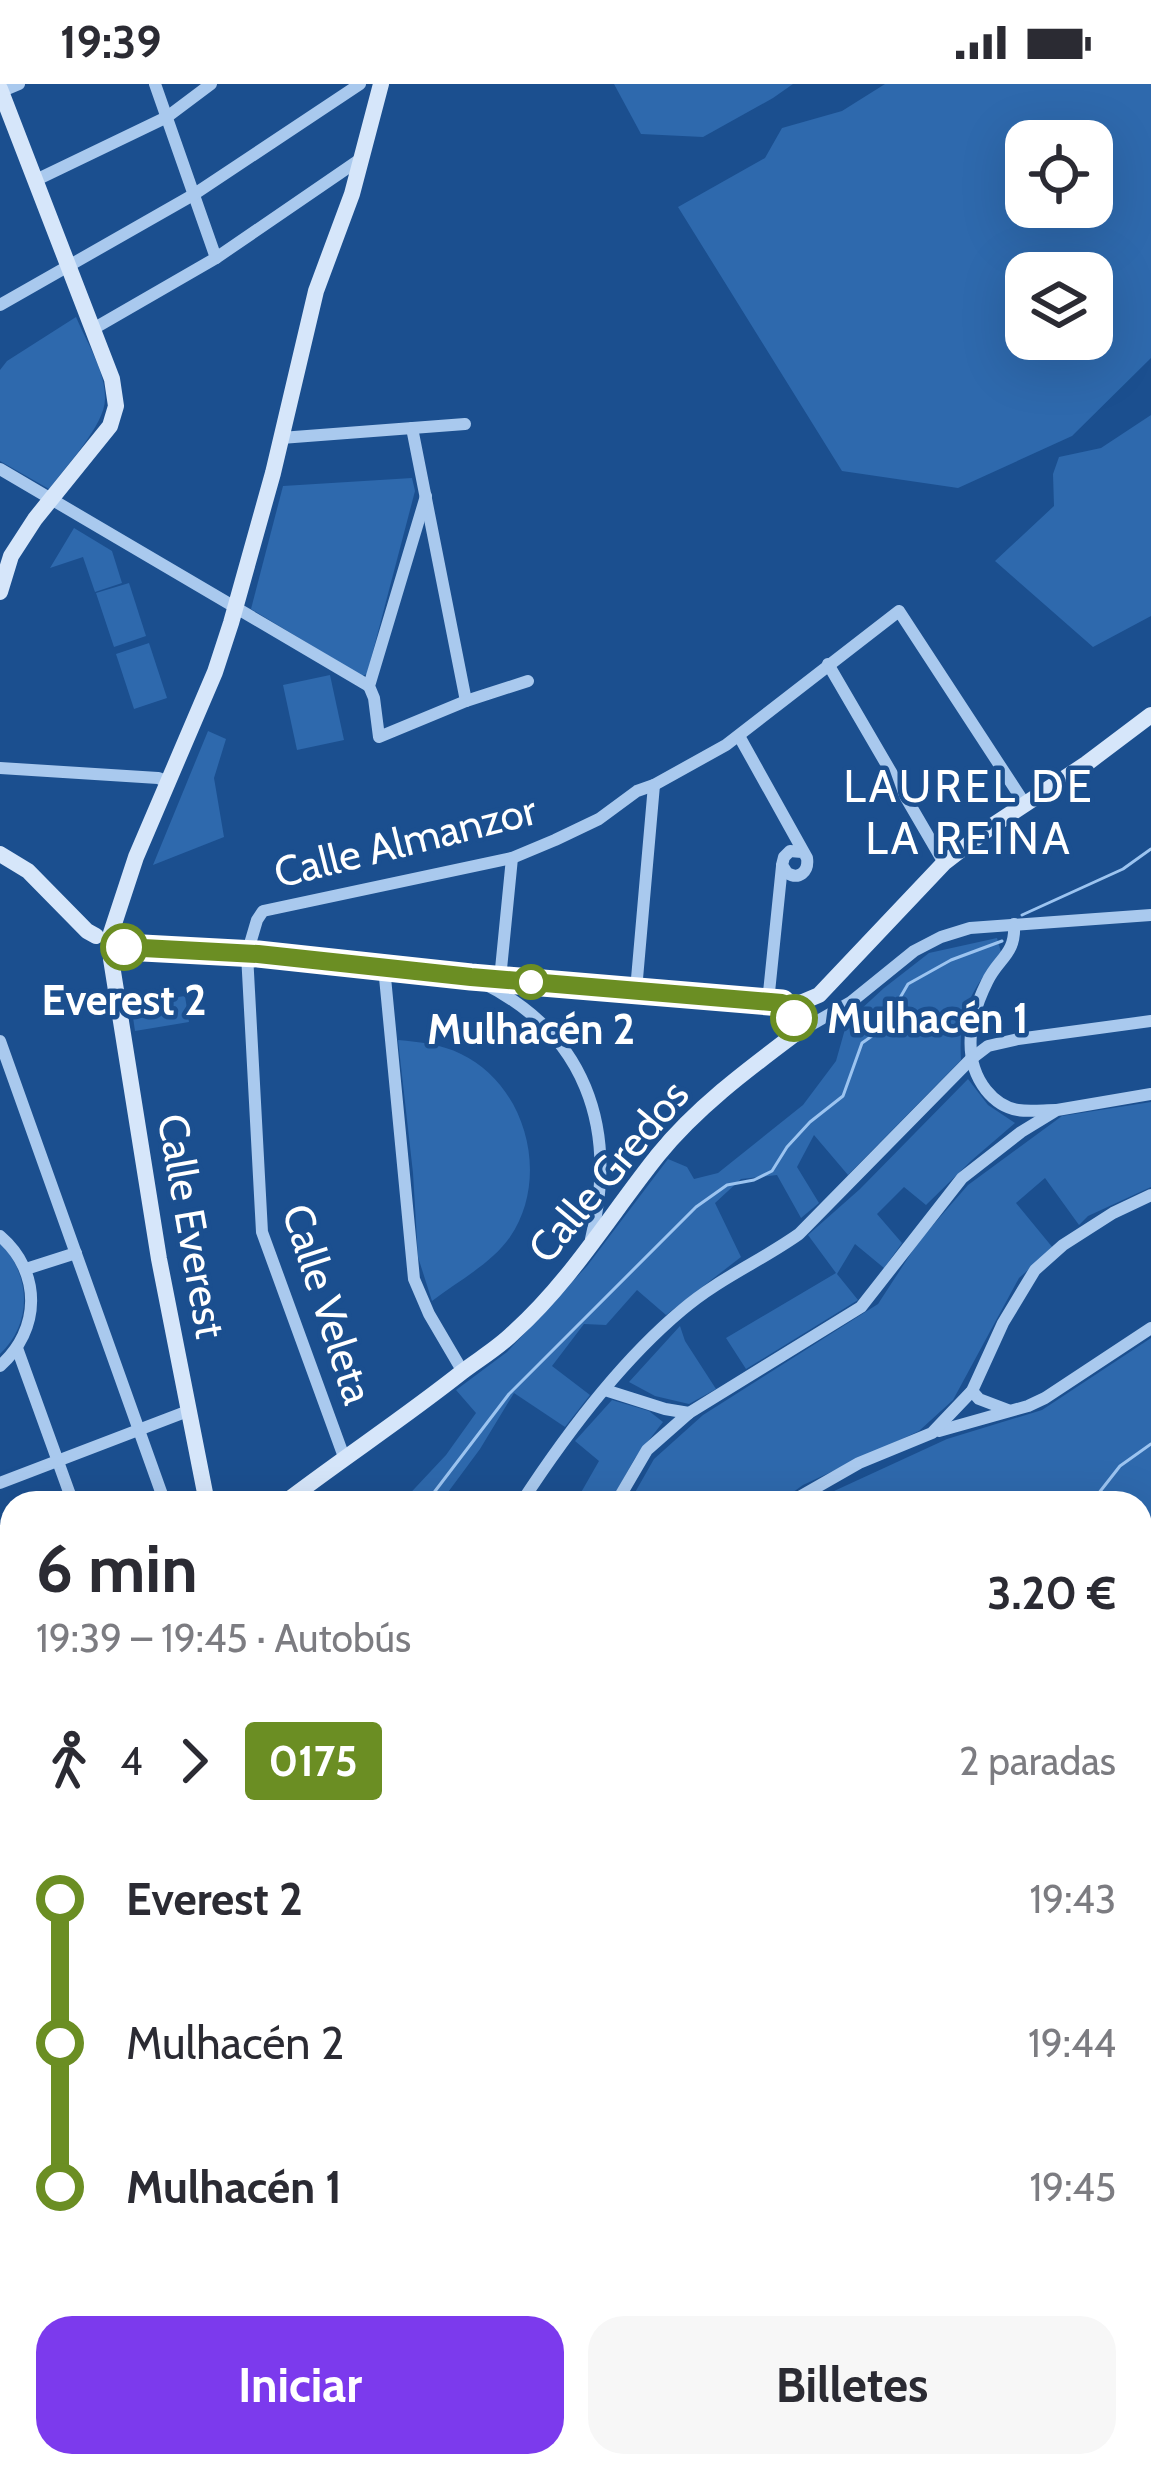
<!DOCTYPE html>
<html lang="es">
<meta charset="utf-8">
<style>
:root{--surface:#fff;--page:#f7f7f7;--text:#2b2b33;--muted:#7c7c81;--accent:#7c3aed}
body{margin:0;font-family:Cabin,sans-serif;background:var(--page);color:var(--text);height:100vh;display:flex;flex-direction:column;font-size:45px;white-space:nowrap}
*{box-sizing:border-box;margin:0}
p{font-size:39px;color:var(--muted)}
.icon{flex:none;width:66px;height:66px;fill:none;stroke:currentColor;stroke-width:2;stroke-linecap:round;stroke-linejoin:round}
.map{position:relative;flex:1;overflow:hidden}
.side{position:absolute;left:0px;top:1407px;width:1152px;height:987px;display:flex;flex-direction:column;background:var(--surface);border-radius:36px 36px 0 0;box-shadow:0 12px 48px #0002}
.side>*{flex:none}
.badge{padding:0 24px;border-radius:9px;font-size:42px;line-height:78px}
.fabs{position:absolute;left:1005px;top:36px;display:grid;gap:24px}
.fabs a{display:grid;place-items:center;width:108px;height:108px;border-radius:24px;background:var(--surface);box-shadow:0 12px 48px #0002;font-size:60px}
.map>.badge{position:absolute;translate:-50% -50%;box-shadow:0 0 0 6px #fff}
.legs{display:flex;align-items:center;gap:18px;height:132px;padding:0 36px;font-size:39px}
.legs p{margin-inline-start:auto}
.overview{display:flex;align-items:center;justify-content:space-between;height:204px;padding:0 36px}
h1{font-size:66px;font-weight:700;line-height:90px}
.cta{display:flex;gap:24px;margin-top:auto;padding:24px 36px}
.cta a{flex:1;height:138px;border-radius:36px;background:var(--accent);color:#fff;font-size:48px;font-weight:700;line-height:138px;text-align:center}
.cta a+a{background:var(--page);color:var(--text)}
ul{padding:0 36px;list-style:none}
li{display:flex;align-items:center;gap:42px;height:144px;font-size:45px}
li i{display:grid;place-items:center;width:18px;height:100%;margin:0 15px;background:currentColor}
li i::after{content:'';width:30px;height:30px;margin:-15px;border:9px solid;border-radius:50%;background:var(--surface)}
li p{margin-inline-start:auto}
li:first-child i{background:linear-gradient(#0000 50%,currentColor 0)}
li:last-child i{background:linear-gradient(currentColor 50%,#0000 0)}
.status{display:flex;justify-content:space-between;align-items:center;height:84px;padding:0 60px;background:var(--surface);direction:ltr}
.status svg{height:33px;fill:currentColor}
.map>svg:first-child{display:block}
</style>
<div class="status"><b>19:39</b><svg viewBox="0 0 49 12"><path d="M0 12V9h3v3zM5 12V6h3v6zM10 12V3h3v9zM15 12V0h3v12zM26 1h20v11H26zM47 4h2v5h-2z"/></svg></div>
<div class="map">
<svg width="1151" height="2392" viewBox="0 0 1151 2392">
<rect width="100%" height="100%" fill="#1b4f8f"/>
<!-- green -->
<g fill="#2e69ad" fill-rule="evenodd">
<polygon points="614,0 793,0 773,14 703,53 641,50"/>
<path d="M 885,0 L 1151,0 L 1151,274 L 1072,352 L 958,404 L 842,387 L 678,123 L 765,74 L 782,44 L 842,27 ZM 1026,57 L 1092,57 L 1092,123 L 1026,123 ZM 1026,189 L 1092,189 L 1092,255 L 1026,255 Z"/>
<path d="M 76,233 C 86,257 106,288 105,315 C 105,341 65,383 49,405 L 0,377 L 0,286 L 7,277 Z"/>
<polygon points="1151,331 1151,532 1093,563 995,477 1054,422 1053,390 1059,373 1101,364"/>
<polygon points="412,394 415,407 367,590 362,592 251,525 283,402"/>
<polygon points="74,444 112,467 122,499 95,508 83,473 50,484"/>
<polygon points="129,499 146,552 114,563 96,509"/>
<polygon points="149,559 167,614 134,625 116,570"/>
<polygon points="330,591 344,656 297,666 283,601"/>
<polygon points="208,647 226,655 214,694 224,753 153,781"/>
<path d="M 997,854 L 1001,868 C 972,907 958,925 961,976 L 848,1091 L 814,1051 L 797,1083 L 819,1119 L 801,1134 L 777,1091 L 741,1095 L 715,1119 L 741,1173 L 666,1231 L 637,1206 L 606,1241 L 584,1240 L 552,1282 L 590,1311 L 565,1343 L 514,1309 L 480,1365 L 440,1419 L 401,1419 L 446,1371 L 476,1329 L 456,1306 L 507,1268 L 587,1182 L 668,1075 L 687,1083 L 694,1095 L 718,1089 L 803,1021 L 836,977 L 847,938 L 884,904 L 929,869 Z"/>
<polygon points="185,912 189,938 135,947 131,920"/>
<path d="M 398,956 C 420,958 441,960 461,970 C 526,1001 551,1093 510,1153 C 491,1180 458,1197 432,1217 L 418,1173 L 413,1089 Z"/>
<polygon points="968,995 988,1021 1015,1039 972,1076 926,1121 904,1103 877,1130 902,1159 884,1184 855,1160 837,1190 858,1216 746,1285 726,1254 836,1189 808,1151 860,1105"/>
<polygon points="1151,1018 1151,1103 1088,1132 1079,1141 1045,1094 1016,1119 1053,1164 1019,1194 953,1316 919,1347 803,1401 778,1419 629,1419 654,1375 703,1331 878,1220 919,1157 968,1101 1062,1032"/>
<path d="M 0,1159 C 31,1191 33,1239 0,1270 Z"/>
<polygon points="680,1242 685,1257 716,1305 689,1320 655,1312 629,1298"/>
<polygon points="1151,1254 1151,1605 1140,1607 1140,1419 808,1419 947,1355 1042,1326"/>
<polygon points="612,1316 649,1327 663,1338 635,1374 610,1419 575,1419 599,1377 575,1357"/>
</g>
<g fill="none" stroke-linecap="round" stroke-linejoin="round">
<!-- stream -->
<g stroke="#9cc4f0" stroke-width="3">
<polyline points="1022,831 1123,785 1151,765"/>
<polyline points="426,1419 509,1310 696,1123 727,1101 754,1096 772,1087 787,1063 810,1038 843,1012 862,959 882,945 908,900 951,876 1002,857"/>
<polyline points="1091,1419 1120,1382 1151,1360"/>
<polyline points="0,1594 1,1593"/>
<polyline points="1140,1844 1151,1842"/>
<polyline points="0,2232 12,2232"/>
<polyline points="1140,2251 1151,2250"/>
</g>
<!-- street -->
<g stroke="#a9c9ee" stroke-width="12">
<polyline points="155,0 216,174"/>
<polyline points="0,8 19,0"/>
<polyline points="36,96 167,33 211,0"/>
<polyline points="0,221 193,111 360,0"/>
<polyline points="93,245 216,174 362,74"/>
<polyline points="412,344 466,617"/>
<polyline points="281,354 465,340"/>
<polyline points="0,385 369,602"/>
<polyline points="426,412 369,602 374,614 379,653 466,617 528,597"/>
<polyline points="828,580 944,779"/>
<path d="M 739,652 L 807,774 C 809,788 799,796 787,789 L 782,781 L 784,773 L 790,767 L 802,768"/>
<polyline points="0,684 158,694 169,698"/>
<path d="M 1014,840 C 1016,871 998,874 987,898 C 970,932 961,974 986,1006 C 994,1016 1005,1024 1018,1026 C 1030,1028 1044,1026 1056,1026"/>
<polyline points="384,883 414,1195 429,1230 463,1288"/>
<polyline points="500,895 512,774"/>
<path d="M 479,897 C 585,948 619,1043 591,1155"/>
<polyline points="636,906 654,701"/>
<polyline points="768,918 782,782"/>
<polyline points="795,950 851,918 914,867 941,853 970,844 1151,831"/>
<polyline points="0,957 165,1419"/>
<path d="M 0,1152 C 42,1188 41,1246 0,1282"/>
<polyline points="26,1185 76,1169"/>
<polyline points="17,1264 73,1419"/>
<polyline points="605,1306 665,1325 689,1329"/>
<polyline points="972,1307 979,1315 1008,1326"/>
<polyline points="939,1347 1028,1322 1045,1314 1151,1244"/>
<polyline points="344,1373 262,1148 247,870 257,836 263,827 512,774 555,756 599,735 637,707 654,701 726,661 899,527 1025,720"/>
<polyline points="0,1399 188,1327"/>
<path d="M 521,1419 C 564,1353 621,1277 682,1226 C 718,1195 761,1177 799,1150 L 971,975 L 988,962 L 1018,955 L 1151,937"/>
<polyline points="616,1419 647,1366 689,1329 861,1223 962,1094 1021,1048 1057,1026 1151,1010"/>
<polyline points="789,1419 859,1379 932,1349 972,1307 1003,1239 1035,1186 1063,1161 1113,1129 1151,1111"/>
<polyline points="1140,1452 1151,1443"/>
<polyline points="0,1483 12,1517"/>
<polyline points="1140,1555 1151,1552"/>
<polyline points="5,1575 4,1565 11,1549"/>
<polyline points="1140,1616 1151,1615"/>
<polyline points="0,1694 12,1673"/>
<polyline points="0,1753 12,1755"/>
<polyline points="1140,1944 1151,1943"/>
<polyline points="1140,2010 1151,2008"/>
</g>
<!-- secondary -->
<g stroke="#d6e6fa" stroke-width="16">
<polyline points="0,5 112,295 116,322 110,342 35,435 11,472 0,508"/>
<polyline points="0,770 28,787 87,847 96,852"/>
<polyline points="111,849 136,773 215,588 231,539 273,389 316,207 352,110 381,0"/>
<polyline points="122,863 258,870 471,893 800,919 819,911 944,779 992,742 1086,680 1151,631"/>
<polyline points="111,875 159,1175 207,1419"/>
<path d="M 284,1419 C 343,1374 404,1334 462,1288 C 479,1275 498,1264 513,1249 C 571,1197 610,1131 658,1071 C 696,1024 747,986 795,950 L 794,934 L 781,919"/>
<polyline points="0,1554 12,1549"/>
<polyline points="0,1798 12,1812"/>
<polyline points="0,1905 12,1907"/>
<polyline points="0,2170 8,2171"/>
<polyline points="171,2392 199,2382"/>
</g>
</g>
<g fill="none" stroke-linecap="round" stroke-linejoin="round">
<defs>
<polyline id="line-1" points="124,863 258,870 471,893 782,919 794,934"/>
</defs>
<!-- line-1 casing -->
<use href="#line-1" stroke="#fff" stroke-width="27"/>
<!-- line-1 -->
<use href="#line-1" stroke="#6b8e23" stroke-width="18"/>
</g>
<!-- markers -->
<g fill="#fff" stroke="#6b8e23" stroke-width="6">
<circle cx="124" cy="863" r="21"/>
<circle cx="531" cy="898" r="15"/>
<circle cx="794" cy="934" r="21"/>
</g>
<g text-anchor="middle" stroke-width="9" stroke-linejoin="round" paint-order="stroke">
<!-- street labels -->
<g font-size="42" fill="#fff" stroke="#1b4f8f">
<text transform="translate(405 757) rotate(-14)" y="15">Calle Almanzor</text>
<text transform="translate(608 1087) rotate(-50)" y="15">Calle Gredos</text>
<text transform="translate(192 1142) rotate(80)" y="15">Calle Everest</text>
<text transform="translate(328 1220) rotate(72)" y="15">Calle Veleta</text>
</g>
<!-- stop labels -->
<g font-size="42" font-weight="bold" fill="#fff" stroke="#1b4f8f">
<text x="124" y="931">Everest 2</text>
<text x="827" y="949" text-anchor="start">Mulhacén 1</text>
<text x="531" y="960">Mulhacén 2</text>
</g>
<!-- neighbourhood labels -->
<g font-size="45" letter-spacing="3" fill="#fff" stroke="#1b4f8f">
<text x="969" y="718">LAUREL DE<tspan x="969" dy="52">LA REINA</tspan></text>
</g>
</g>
</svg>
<div class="fabs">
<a><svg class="icon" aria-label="locate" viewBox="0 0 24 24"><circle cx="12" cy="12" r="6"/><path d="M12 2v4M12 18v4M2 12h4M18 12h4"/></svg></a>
<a><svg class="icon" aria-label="layers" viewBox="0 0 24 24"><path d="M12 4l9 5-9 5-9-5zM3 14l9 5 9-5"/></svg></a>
</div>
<section class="side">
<div class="overview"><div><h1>6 min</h1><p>19:39 – 19:45 · Autobús</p></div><b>3.20 €</b></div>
<div class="legs"><svg class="icon" aria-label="walk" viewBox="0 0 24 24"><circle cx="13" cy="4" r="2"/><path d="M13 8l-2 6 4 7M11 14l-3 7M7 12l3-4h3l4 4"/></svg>4<svg class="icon" aria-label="forward" viewBox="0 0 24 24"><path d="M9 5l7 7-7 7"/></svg><b class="badge" style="background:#6b8e23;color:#fff">0175</b><p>2 paradas</p></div>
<ul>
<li><i style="color:#6b8e23"></i><b>Everest 2</b><p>19:43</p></li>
<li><i style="color:#6b8e23"></i><span>Mulhacén 2</span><p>19:44</p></li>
<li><i style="color:#6b8e23"></i><b>Mulhacén 1</b><p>19:45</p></li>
</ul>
<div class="cta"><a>Iniciar</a><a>Billetes</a></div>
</section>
</div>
